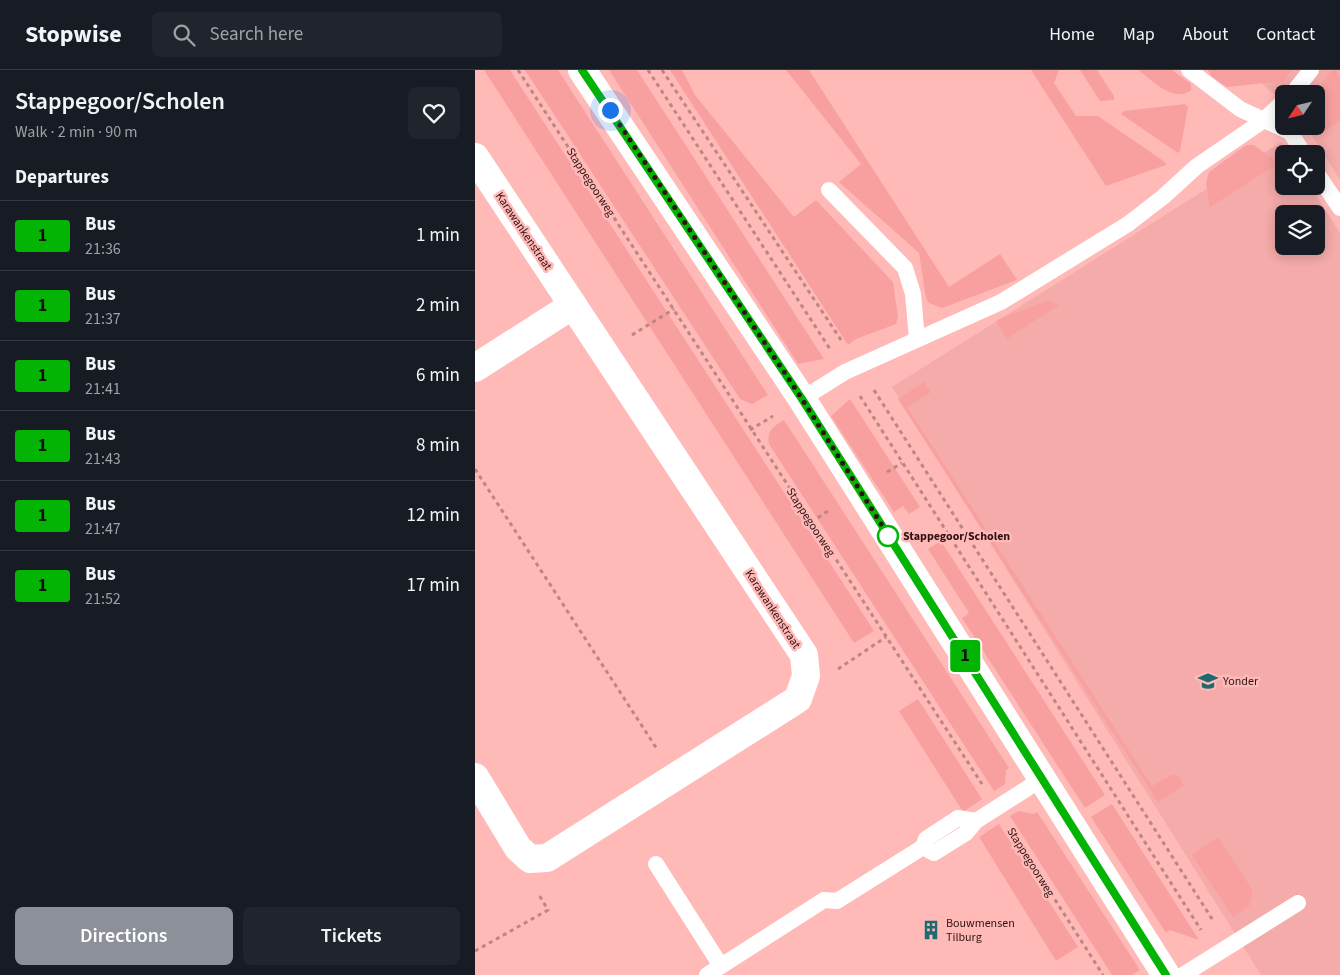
<!DOCTYPE html>
<meta charset="utf-8">
<style>
:root{--surface:#171b24;--page:#20242c;--text:#f1f3f6;--muted:#9ea1a6;--line:#363941;--accent:#8c9099}
body{margin:0;font-family:"Source Sans 3",sans-serif;background:var(--page);color:var(--text);height:100vh;display:flex;flex-direction:column;font-size:19px;white-space:nowrap}
*{box-sizing:border-box;margin:0}
p{font-size:16px;color:var(--muted)}
.icon{flex:none;width:28px;height:28px;fill:none;stroke:currentColor;stroke-width:2;stroke-linecap:round;stroke-linejoin:round}
.map{position:relative;flex:1;overflow:hidden}
.side{display:flex;flex-direction:column;background:var(--surface);width:475px}
.side>*{flex:none}
.badge{padding:0 10px;border-radius:4px;font-size:18px;line-height:32px}
.needle{width:32px;rotate:235deg}
.fabs{position:absolute;left:800px;top:15px;display:grid;gap:10px}
.fabs a{display:grid;place-items:center;width:50px;height:50px;border-radius:8px;background:var(--surface);box-shadow:0 2px 12px #0003;font-size:25px}
.you{position:absolute;width:25px;height:25px;margin:-12px;border:4px solid #fff;border-radius:50%;background:#1a73e8;box-shadow:0 0 0 8px #1a73e833}
.map>.badge{position:absolute;translate:-50% -50%;box-shadow:0 0 0 2px #fff}
h2{padding:0 15px;font-size:19px;line-height:45px}
.round{display:grid;place-items:center;flex:none;width:52px;height:52px;border-radius:8px;background:var(--page)}
.summary{display:flex;align-items:center;justify-content:space-between;height:85px;padding:0 15px}
h1{font-size:24px;font-weight:600;line-height:38px}
.button{display:flex;gap:10px;margin-top:auto;padding:10px 15px}
.button a{flex:1;height:58px;border-radius:8px;background:var(--accent);color:#fff;font-size:20px;font-weight:600;line-height:58px;text-align:center}
.button a+a{background:var(--page);color:var(--text)}
ul{padding:0;list-style:none}
li{display:flex;align-items:center;gap:15px;height:70px;padding:0 15px;border-top:1px solid var(--line)}
li div{flex:1}
li b{display:block;font-size:19px}
li em{font-style:normal}
li .badge{min-width:55px;font-weight:700;text-align:center}
header{display:flex;align-items:center;gap:30px;box-sizing:border-box;height:70px;padding:0 25px;background:var(--surface);border-bottom:1px solid var(--line)}
header strong{font-size:24px}
nav{display:flex;gap:28px;margin-inline-start:auto;font-size:18px}
.search{width:350px;height:45px;background:var(--page);display:flex;align-items:center;gap:12px;box-sizing:border-box;padding:0 18px;border-radius:8px;color:var(--muted);font-size:19px}
main{display:flex;flex:1;min-height:0}
.map>svg:first-child{display:block}
</style>
<header>
<strong>Stopwise</strong>
<div class="search"><svg class="icon" aria-label="search" viewBox="0 0 24 24"><circle cx="10" cy="10" r="6"/><path d="M15 15l6 6"/></svg>Search here</div>
<nav><a>Home</a><a>Map</a><a>About</a><a>Contact</a></nav>
</header>
<main>
<section class="side">
<div class="summary"><div><h1>Stappegoor/Scholen</h1><p>Walk · 2 min · 90 m</p></div><a class="round"><svg class="icon" aria-label="heart" viewBox="0 0 24 24"><path d="M12 20l-8-8c-3-5 5-10 8-4 3-6 11-1 8 4z"/></svg></a></div>
<h2>Departures</h2>
<ul>
<li><span class="badge" style="background:#04b404;color:#111">1</span><div><b>Bus</b><p>21:36</p></div><em>1 min</em></li>
<li><span class="badge" style="background:#04b404;color:#111">1</span><div><b>Bus</b><p>21:37</p></div><em>2 min</em></li>
<li><span class="badge" style="background:#04b404;color:#111">1</span><div><b>Bus</b><p>21:41</p></div><em>6 min</em></li>
<li><span class="badge" style="background:#04b404;color:#111">1</span><div><b>Bus</b><p>21:43</p></div><em>8 min</em></li>
<li><span class="badge" style="background:#04b404;color:#111">1</span><div><b>Bus</b><p>21:47</p></div><em>12 min</em></li>
<li><span class="badge" style="background:#04b404;color:#111">1</span><div><b>Bus</b><p>21:52</p></div><em>17 min</em></li>
</ul>
<div class="button"><a>Directions</a><a>Tickets</a></div>
</section>
<div class="map">
<svg width="865" height="905" viewBox="0 0 865 905">
<rect width="100%" height="100%" fill="#ffbab8"/>
<!-- built -->
<g fill="#f4aba9" fill-rule="evenodd">
<polygon points="771,0 865,0 865,110 831,56 841,56 841,24 809,24 809,33"/>
<path d="M 806,72 L 813,84 L 809,84 L 809,116 L 835,116 L 865,163 L 865,905 L 786,905 L 417,317 ZM 809,144 L 841,144 L 841,176 L 809,176 Z"/>
</g>
<!-- green -->
<g fill="#f8a09f">
<polygon points="9,0 35,0 399,561 379,573"/>
<polygon points="50,0 83,0 293,325 277,334 265,329"/>
<polygon points="134,0 162,0 349,289 323,294"/>
<polygon points="195,0 207,0 220,25 319,147 341,130 418,212 423,247 421,254 381,269 373,275"/>
<polygon points="311,0 334,0 474,217 525,184 542,210 467,238 454,233 451,228 444,183 364,112 386,94"/>
<polygon points="556,0 584,0 579,13 601,46 623,46 690,92 691,95 631,116"/>
<polygon points="605,0 622,0 639,26 639,30 625,31"/>
<path d="M 663,0 L 697,0 L 716,14 L 716,20 C 699,34 677,10 663,0 Z"/>
<polygon points="733,0 816,0 809,11 752,17 736,6"/>
<path d="M 857,0 L 860,0 L 865,7 L 865,51 L 847,63 C 837,32 837,25 857,0 Z"/>
<polygon points="710,34 713,37 705,81 703,83 646,44 649,41"/>
<polygon points="771,75 779,75 804,93 735,137 731,113 734,102"/>
<polygon points="571,231 576,231 584,235 532,269 522,253 522,250"/>
<polygon points="449,312 456,322 432,337 677,716 698,704 704,707 709,715 683,732 423,329"/>
<polygon points="375,329 445,437 434,444 428,436 419,442 356,346"/>
<path d="M 309,350 L 534,698 L 531,700 L 530,714 L 519,721 L 294,374 C 291,361 299,356 309,350 Z"/>
<polygon points="466,471 630,725 610,738 487,548 494,543 453,479"/>
<polygon points="443,629 507,729 488,742 424,641"/>
<polygon points="637,734 724,870 695,860 691,863 616,747"/>
<polygon points="544,741 559,744 562,742 665,900 657,905 637,905 535,746"/>
<polygon points="524,754 603,877 581,891 504,767"/>
<polygon points="743,767 778,821 774,836 758,847 717,785"/>
</g>
<g fill="none" stroke-linecap="round" stroke-linejoin="round">
<!-- path -->
<g stroke="#bd8583" stroke-width="3" stroke-dasharray="4 4" stroke-linecap="butt">
<polyline points="43,0 507,714"/>
<polyline points="173,0 355,279"/>
<polyline points="187,0 368,273"/>
<polyline points="157,265 199,239"/>
<polyline points="399,320 739,852"/>
<polyline points="385,326 726,860"/>
<polyline points="275,360 298,346"/>
<polyline points="0,399 182,679"/>
<polyline points="412,402 427,393"/>
<polyline points="336,452 356,439"/>
<polyline points="363,599 411,567"/>
<polyline points="537,762 628,905"/>
<polyline points="0,881 73,840 63,823"/>
</g>
<!-- service -->
<g stroke="#fff" stroke-width="16">
<polyline points="714,0 765,39 815,62 829,84"/>
<polyline points="817,24 836,0"/>
<polyline points="841,102 865,138"/>
<polyline points="354,120 430,198 438,224 442,269"/>
<polyline points="327,329 370,302 526,232 653,154 688,127 722,96 789,50 809,31"/>
<polyline points="448,777 451,769 483,748 501,751"/>
<polyline points="181,794 246,896"/>
<polyline points="232,905 349,830 362,831 448,777 459,783 491,763 501,751 567,709"/>
<polyline points="708,905 823,833"/>
</g>
<!-- minor -->
<g stroke="#fff" stroke-width="28">
<polyline points="0,87 329,585 331,606 323,629 72,788 55,789 43,778 0,707"/>
<polyline points="0,298 98,235"/>
</g>
<!-- tertiary -->
<polyline stroke="#fff" stroke-width="28" points="107,0 327,329 691,905"/>
</g>
<g fill="none" stroke-linecap="round" stroke-linejoin="round">
<defs>
<polyline id="line" points="107,0 327,329 691,905"/>
</defs>
<!-- line casing -->
<use href="#line" stroke="#fff" stroke-width="11"/>
<!-- line -->
<use href="#line" stroke="#04b404" stroke-width="8"/>
<!-- walk -->
<polyline stroke="#301212" stroke-width="5" stroke-dasharray="0 9" points="135,40 327,329 415,468 413,466"/>
</g>
<!-- icons -->
<defs>
<symbol id="university-bare" viewBox="-9 -9 18 18"><path d="M0-5L7-2L0 1L-7-2ZM-4 1L0 2.5L4 1V4Q0 6-4 4Z" fill="#1e6a6f" stroke="#ffbab8" stroke-width="2.5" paint-order="stroke"/></symbol>
<symbol id="building-bare" viewBox="-9 -9 18 18"><path d="M-4-6H4V6H1V3H-1V6H-4ZM-2.5-4.3h1.7v1.8h-1.7ZM.8-4.3h1.7v1.8H.8ZM-2.5-1h1.7V.8h-1.7ZM.8-1h1.7V.8H.8Z" fill="#1e6a6f" stroke="#ffbab8" stroke-width="2.5" paint-order="stroke"/></symbol>
</defs>
<g fill-rule="evenodd">
<use href="#university-bare" x="719" y="597" width="28" height="28"/>
<use href="#building-bare" x="442" y="846" width="28" height="28"/>
</g>
<!-- markers -->
<circle fill="#fff" stroke="#04b404" stroke-width="2.5" cx="413" cy="466" r="10"/>
<g text-anchor="middle" stroke-width="5" stroke-linejoin="round" paint-order="stroke">
<!-- street labels -->
<g font-size="12" fill="#301212" stroke="#ffbab8">
<text transform="translate(116 112) rotate(57)" y="4">Stappegoorweg</text>
<text transform="translate(49 161) rotate(56)" y="4">Karawankenstraat</text>
<text transform="translate(336 452) rotate(57)" y="4">Stappegoorweg</text>
<text transform="translate(298 539) rotate(57)" y="4">Karawankenstraat</text>
<text transform="translate(556 792) rotate(58)" y="4">Stappegoorweg</text>
</g>
<!-- stop labels -->
<g font-size="12" font-weight="bold" fill="#301212" stroke="#ffbab8" text-anchor="start">
<text x="428" y="470">Stappegoor/Scholen</text>
</g>
<!-- poi labels -->
<g font-size="12" fill="#301212" stroke="#ffbab8" text-anchor="start">
<text x="748" y="615">Yonder</text>
<text x="471" y="857">Bouwmensen<tspan x="471" dy="14">Tilburg</tspan></text>
</g>
</g>
</svg>
<div class="fabs">
<a><svg class="needle" viewBox="-14 -14 28 28"><path d="M0-13l5 13h-10z" fill="#e53935"/><path d="M0 13l5-13h-10z" fill="#9ea1a6"/></svg></a>
<a><svg class="icon" aria-label="locate" viewBox="0 0 24 24"><circle cx="12" cy="12" r="6"/><path d="M12 2v4M12 18v4M2 12h4M18 12h4"/></svg></a>
<a><svg class="icon" aria-label="layers" viewBox="0 0 24 24"><path d="M12 4l9 5-9 5-9-5zM3 14l9 5 9-5"/></svg></a>
</div>
<div class="you" style="left:135px;top:40px"></div>
<b class="badge" style="left:490px;top:586px;background:#04b404;color:#111">1</b>
</div>
</main>
